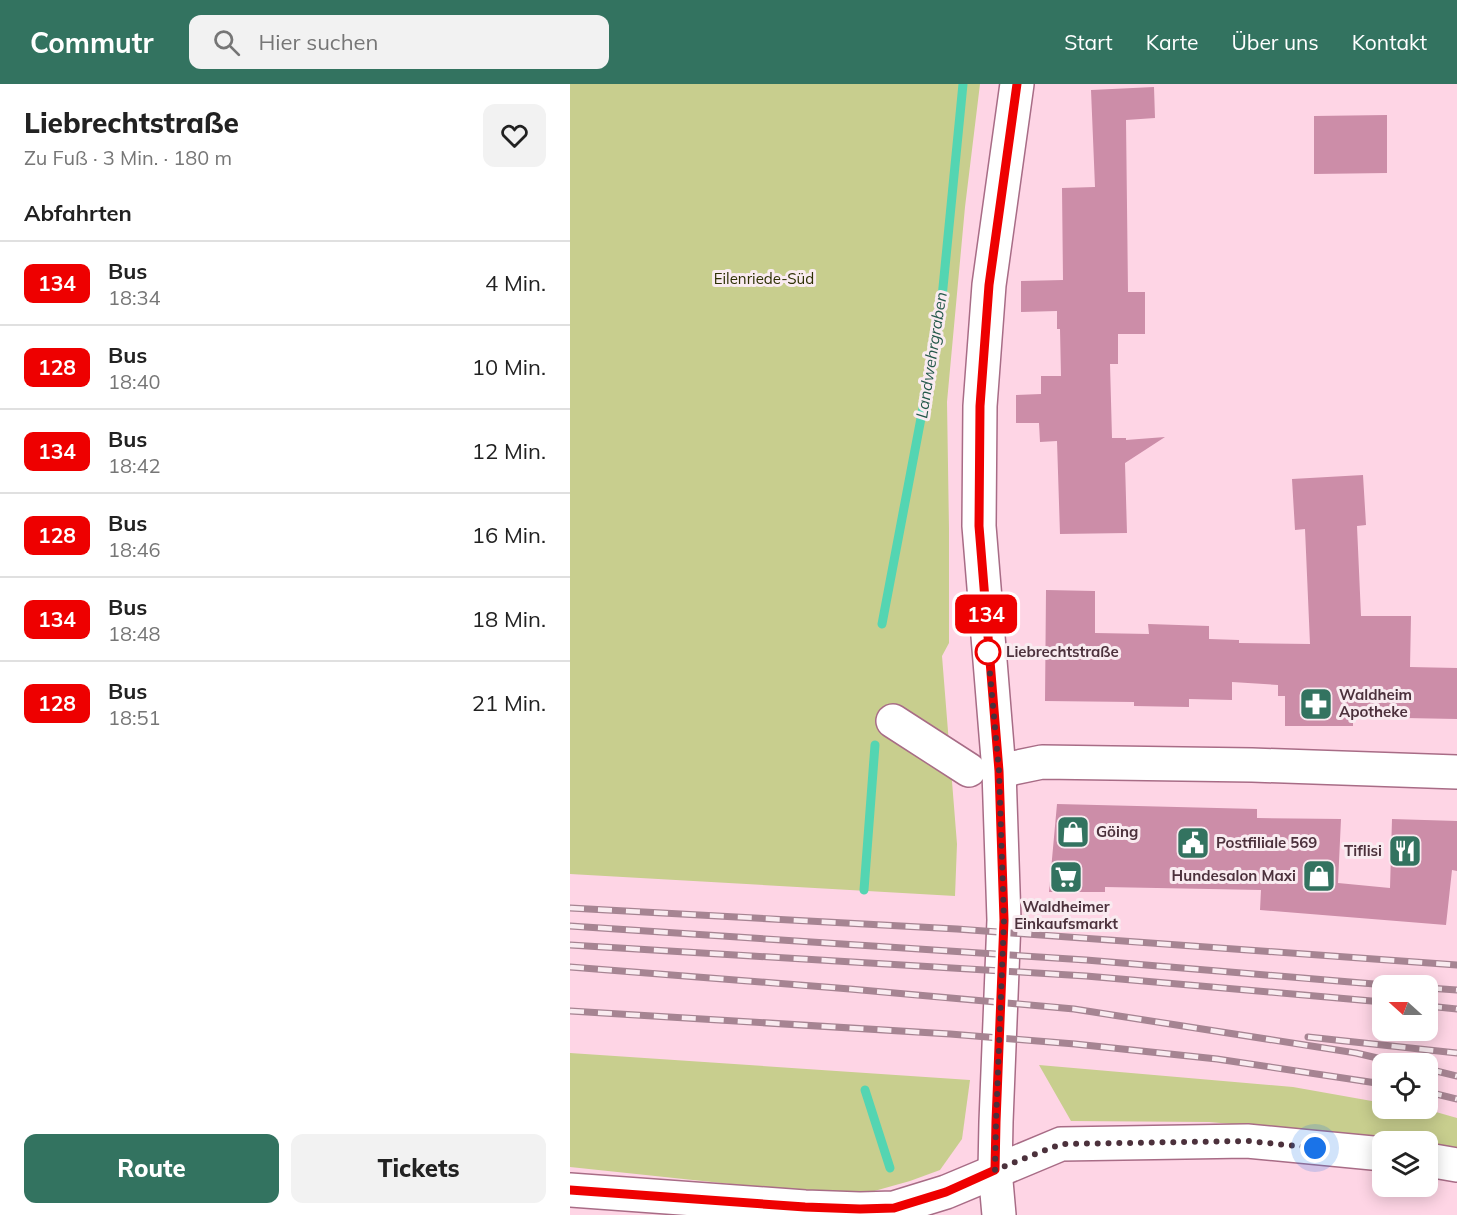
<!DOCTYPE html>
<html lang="de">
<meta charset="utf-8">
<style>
:root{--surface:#fff;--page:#f2f2f2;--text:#222;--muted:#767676;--line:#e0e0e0;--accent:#337360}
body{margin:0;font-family:Mulish,sans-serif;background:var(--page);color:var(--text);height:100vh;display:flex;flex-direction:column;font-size:22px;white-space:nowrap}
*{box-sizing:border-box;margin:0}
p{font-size:20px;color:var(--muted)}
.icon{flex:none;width:33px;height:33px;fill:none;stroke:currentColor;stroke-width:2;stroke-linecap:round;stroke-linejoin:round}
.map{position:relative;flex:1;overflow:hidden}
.sheet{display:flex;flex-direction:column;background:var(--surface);width:570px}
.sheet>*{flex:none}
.badge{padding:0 12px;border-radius:9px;font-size:21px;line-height:39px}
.needle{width:39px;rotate:291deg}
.controls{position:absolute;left:802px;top:891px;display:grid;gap:12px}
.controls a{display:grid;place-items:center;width:66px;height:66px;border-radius:12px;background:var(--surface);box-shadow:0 3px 15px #0003;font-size:30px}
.you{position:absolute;width:30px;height:30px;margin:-15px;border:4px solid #fff;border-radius:50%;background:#1a73e8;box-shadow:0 0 0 9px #1a73e833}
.map>.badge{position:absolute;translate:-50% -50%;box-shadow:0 0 0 3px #fff}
h2{padding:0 24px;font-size:22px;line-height:54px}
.round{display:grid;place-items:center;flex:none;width:63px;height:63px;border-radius:12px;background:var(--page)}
.headline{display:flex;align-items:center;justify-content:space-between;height:102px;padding:0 24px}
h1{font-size:28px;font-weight:800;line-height:45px}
.primary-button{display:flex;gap:12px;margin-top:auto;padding:12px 24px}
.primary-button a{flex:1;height:69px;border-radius:12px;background:var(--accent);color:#fff;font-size:24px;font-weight:800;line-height:69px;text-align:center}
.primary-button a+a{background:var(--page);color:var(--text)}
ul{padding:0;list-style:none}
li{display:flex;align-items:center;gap:18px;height:84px;padding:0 24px;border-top:2px solid var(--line)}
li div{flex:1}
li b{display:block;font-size:22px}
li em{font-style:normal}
li .badge{min-width:66px;font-weight:700;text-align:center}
header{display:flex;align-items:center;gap:36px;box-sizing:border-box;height:84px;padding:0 30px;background:var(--accent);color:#fff}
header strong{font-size:28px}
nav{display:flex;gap:33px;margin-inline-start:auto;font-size:21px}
.search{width:420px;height:54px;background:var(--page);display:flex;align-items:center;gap:15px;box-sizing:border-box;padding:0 21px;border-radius:12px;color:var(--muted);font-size:22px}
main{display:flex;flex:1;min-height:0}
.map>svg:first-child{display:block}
</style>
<header>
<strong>Commutr</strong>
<div class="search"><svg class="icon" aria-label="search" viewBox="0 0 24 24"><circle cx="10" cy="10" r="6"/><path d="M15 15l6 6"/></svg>Hier suchen</div>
<nav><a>Start</a><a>Karte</a><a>Über uns</a><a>Kontakt</a></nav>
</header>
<main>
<section class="sheet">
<div class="headline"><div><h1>Liebrechtstraße</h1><p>Zu Fuß · 3 Min. · 180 m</p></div><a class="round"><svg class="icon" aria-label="heart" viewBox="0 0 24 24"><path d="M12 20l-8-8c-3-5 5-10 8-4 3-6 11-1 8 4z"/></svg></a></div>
<h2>Abfahrten</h2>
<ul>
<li><span class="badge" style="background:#e00;color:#fff">134</span><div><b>Bus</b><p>18:34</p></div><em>4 Min.</em></li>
<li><span class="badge" style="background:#e00;color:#fff">128</span><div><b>Bus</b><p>18:40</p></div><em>10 Min.</em></li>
<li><span class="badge" style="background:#e00;color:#fff">134</span><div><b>Bus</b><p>18:42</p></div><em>12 Min.</em></li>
<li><span class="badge" style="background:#e00;color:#fff">128</span><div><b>Bus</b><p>18:46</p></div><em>16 Min.</em></li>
<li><span class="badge" style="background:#e00;color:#fff">134</span><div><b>Bus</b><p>18:48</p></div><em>18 Min.</em></li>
<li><span class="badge" style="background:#e00;color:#fff">128</span><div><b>Bus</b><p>18:51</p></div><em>21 Min.</em></li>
</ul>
<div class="primary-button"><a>Route</a><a>Tickets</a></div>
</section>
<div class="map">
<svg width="887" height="1131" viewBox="0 0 887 1131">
<rect width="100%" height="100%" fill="#fed5e5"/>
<!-- green -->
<g fill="#c8ce8e">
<polygon points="0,0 410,0 395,123 377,318 379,445 379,559 372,572 387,760 385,812 0,790"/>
<polygon points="0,969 400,996 392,1055 370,1086 340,1097 290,1111 256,1110 0,1083"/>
<polygon points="469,981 723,1003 813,1019 813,1024 845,1025 866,1028 887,1034 887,1074 858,1064 858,1058 841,1057 834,1055 639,1038 501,1037"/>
</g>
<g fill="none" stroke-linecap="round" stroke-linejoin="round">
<!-- stream -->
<g stroke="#54d5b2" stroke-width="9">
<polyline points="312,540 370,234 393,0"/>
<polyline points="294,806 305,661"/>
<polyline points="295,1006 320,1084"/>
</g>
</g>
<!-- building -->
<g fill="#cc8da8">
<polygon points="584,3 585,34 556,36 558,208 575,208 575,250 548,250 548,280 540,280 542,354 556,354 556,356 595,353 555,379 557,449 490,450 487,357 470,358 469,339 446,339 446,311 471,310 471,292 491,292 490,245 487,245 487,227 451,228 451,197 493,196 492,104 525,103 521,6"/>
<polygon points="817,31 817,89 744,90 744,32"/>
<polygon points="793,391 796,441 787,442 791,532 841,532 840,583 887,584 887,635 783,633 783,642 715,642 715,612 708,612 708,601 662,598 662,616 619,615 619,623 564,622 564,618 475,617 476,506 525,507 525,549 579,550 578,540 639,542 639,555 669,556 669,559 740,560 735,445 725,446 722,395"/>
<polygon points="487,720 687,725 687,734 771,735 768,799 820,804 822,735 887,737 887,787 882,786 876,841 690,826 691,806 535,803 535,808 479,808"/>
</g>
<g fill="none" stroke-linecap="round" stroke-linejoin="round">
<defs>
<g id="minor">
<polyline points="323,637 399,686"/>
<polyline points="429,687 472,678 682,681 887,688"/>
<polyline points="425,1086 429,1131"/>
</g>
<g id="tertiary">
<polyline points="858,1076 887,1081"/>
<polyline points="425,1086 426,1038 434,836 429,687 409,442 410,322 419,201 447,0"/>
<polyline points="0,1106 235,1123 290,1125 324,1124 376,1108 491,1060 677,1057 813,1070"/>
</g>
</defs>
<!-- minor casing -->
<use href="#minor" stroke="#a86c86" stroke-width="36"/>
<!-- tertiary casing -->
<use href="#tertiary" stroke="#a86c86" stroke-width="36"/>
<!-- minor -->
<use href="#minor" stroke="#fff" stroke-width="33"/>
<!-- tertiary -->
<use href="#tertiary" stroke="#fff" stroke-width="33"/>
<defs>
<g id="rail">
<polyline points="0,824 387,845 887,881"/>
<polyline points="0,842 516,876 828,902"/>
<polyline points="0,861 516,892 813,918"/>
<polyline points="0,883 280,905 504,925 786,969 833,980"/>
<polyline points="858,904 887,906"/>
<polyline points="858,922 887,925"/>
<polyline points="0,927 380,950 505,960 647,975 813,1000"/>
<polyline points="738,953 887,969"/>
<polyline points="858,985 887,992"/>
<polyline points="858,1008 887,1015"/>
</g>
</defs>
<!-- rail casing -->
<use href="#rail" stroke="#a68492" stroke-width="7"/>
<!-- rail -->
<use href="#rail" stroke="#f9ebf0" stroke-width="4.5" stroke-dasharray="14" stroke-linecap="butt"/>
</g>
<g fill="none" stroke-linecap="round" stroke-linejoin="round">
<defs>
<polyline id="line" points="0,1106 235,1123 290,1125 324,1124 376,1108 425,1086 426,1038 434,836 429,687 409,442 410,322 419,201 447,0"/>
</defs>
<!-- line casing -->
<use href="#line" stroke="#fff" stroke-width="14"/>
<!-- line -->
<use href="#line" stroke="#e00" stroke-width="9"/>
<!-- walk -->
<polyline stroke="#4c313c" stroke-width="6" stroke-dasharray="0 10.8" points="418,568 429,687 434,836 426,1038 425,1086 491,1060 678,1057 745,1064"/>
</g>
<!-- icons -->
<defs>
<symbol id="pharmacy-square" viewBox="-11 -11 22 22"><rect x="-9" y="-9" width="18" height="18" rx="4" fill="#337360" stroke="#f9ebf0"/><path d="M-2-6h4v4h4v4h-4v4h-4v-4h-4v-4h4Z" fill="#fff"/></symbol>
<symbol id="shop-square" viewBox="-11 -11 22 22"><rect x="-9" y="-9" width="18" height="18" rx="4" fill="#337360" stroke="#f9ebf0"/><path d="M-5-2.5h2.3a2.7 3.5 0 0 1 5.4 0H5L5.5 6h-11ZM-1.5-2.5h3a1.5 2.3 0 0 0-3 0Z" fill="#fff"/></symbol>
<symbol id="civic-square" viewBox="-11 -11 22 22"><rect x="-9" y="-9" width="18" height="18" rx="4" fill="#337360" stroke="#f9ebf0"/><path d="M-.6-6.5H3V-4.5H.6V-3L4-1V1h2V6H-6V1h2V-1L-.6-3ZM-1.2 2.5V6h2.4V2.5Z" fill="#fff"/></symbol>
<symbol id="restaurant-square" viewBox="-11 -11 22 22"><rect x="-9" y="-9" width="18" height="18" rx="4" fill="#337360" stroke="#f9ebf0"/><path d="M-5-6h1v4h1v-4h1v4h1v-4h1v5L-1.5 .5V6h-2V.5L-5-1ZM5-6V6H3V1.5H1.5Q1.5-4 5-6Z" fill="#fff"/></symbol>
<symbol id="supermarket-square" viewBox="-11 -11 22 22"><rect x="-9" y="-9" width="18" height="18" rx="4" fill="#337360" stroke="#f9ebf0"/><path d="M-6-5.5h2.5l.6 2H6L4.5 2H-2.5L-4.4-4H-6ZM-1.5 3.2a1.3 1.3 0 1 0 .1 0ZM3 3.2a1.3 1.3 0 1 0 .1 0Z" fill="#fff"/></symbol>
</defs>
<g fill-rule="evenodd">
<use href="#pharmacy-square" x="727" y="601" width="38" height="38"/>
<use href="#shop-square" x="484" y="729" width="38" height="38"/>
<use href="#civic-square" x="604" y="740" width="38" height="38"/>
<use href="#restaurant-square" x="816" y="748" width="38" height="38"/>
<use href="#shop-square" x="730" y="773" width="38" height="38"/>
<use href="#supermarket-square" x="477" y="774" width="38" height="38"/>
</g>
<!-- markers -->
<circle fill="#fff" stroke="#e00" stroke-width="3" cx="418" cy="568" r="12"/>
<g text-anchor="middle" stroke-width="6" stroke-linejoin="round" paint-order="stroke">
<!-- park labels -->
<g font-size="15" fill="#2d2f03" stroke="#f9ebf0">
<text x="194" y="200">Eilenriede-Süd</text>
</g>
<!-- stop labels -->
<g font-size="15" font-weight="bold" fill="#4c313c" stroke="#f9ebf0" text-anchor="start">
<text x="436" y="573">Liebrechtstraße</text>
</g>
<!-- poi labels -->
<g font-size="15" font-weight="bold" fill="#4c313c" stroke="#f9ebf0" text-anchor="start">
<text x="769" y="616">Waldheim<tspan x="769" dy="17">Apotheke</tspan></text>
<text x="526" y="753">Göing</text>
<text x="646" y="764">Postfiliale 569</text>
<text x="812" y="772" text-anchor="end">Tiflisi</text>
<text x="726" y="797" text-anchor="end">Hundesalon Maxi</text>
<text x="496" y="828" text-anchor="middle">Waldheimer<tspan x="496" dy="17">Einkaufsmarkt</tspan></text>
</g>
<!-- water labels -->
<g font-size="16" font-style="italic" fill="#25594b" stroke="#f9ebf0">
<text transform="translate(361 271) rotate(-81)" y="6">Landwehrgraben</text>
</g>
</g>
</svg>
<div class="controls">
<a><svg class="needle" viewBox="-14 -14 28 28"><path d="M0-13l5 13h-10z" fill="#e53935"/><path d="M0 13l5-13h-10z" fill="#767676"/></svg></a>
<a><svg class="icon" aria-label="locate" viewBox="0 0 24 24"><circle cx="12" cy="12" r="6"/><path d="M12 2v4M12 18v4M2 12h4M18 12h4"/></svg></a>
<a><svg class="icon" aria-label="layers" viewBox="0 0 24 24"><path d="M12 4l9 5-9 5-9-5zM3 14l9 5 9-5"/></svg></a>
</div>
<div class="you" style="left:745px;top:1064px"></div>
<b class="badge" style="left:416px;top:530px;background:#e00;color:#fff">134</b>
</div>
</main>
